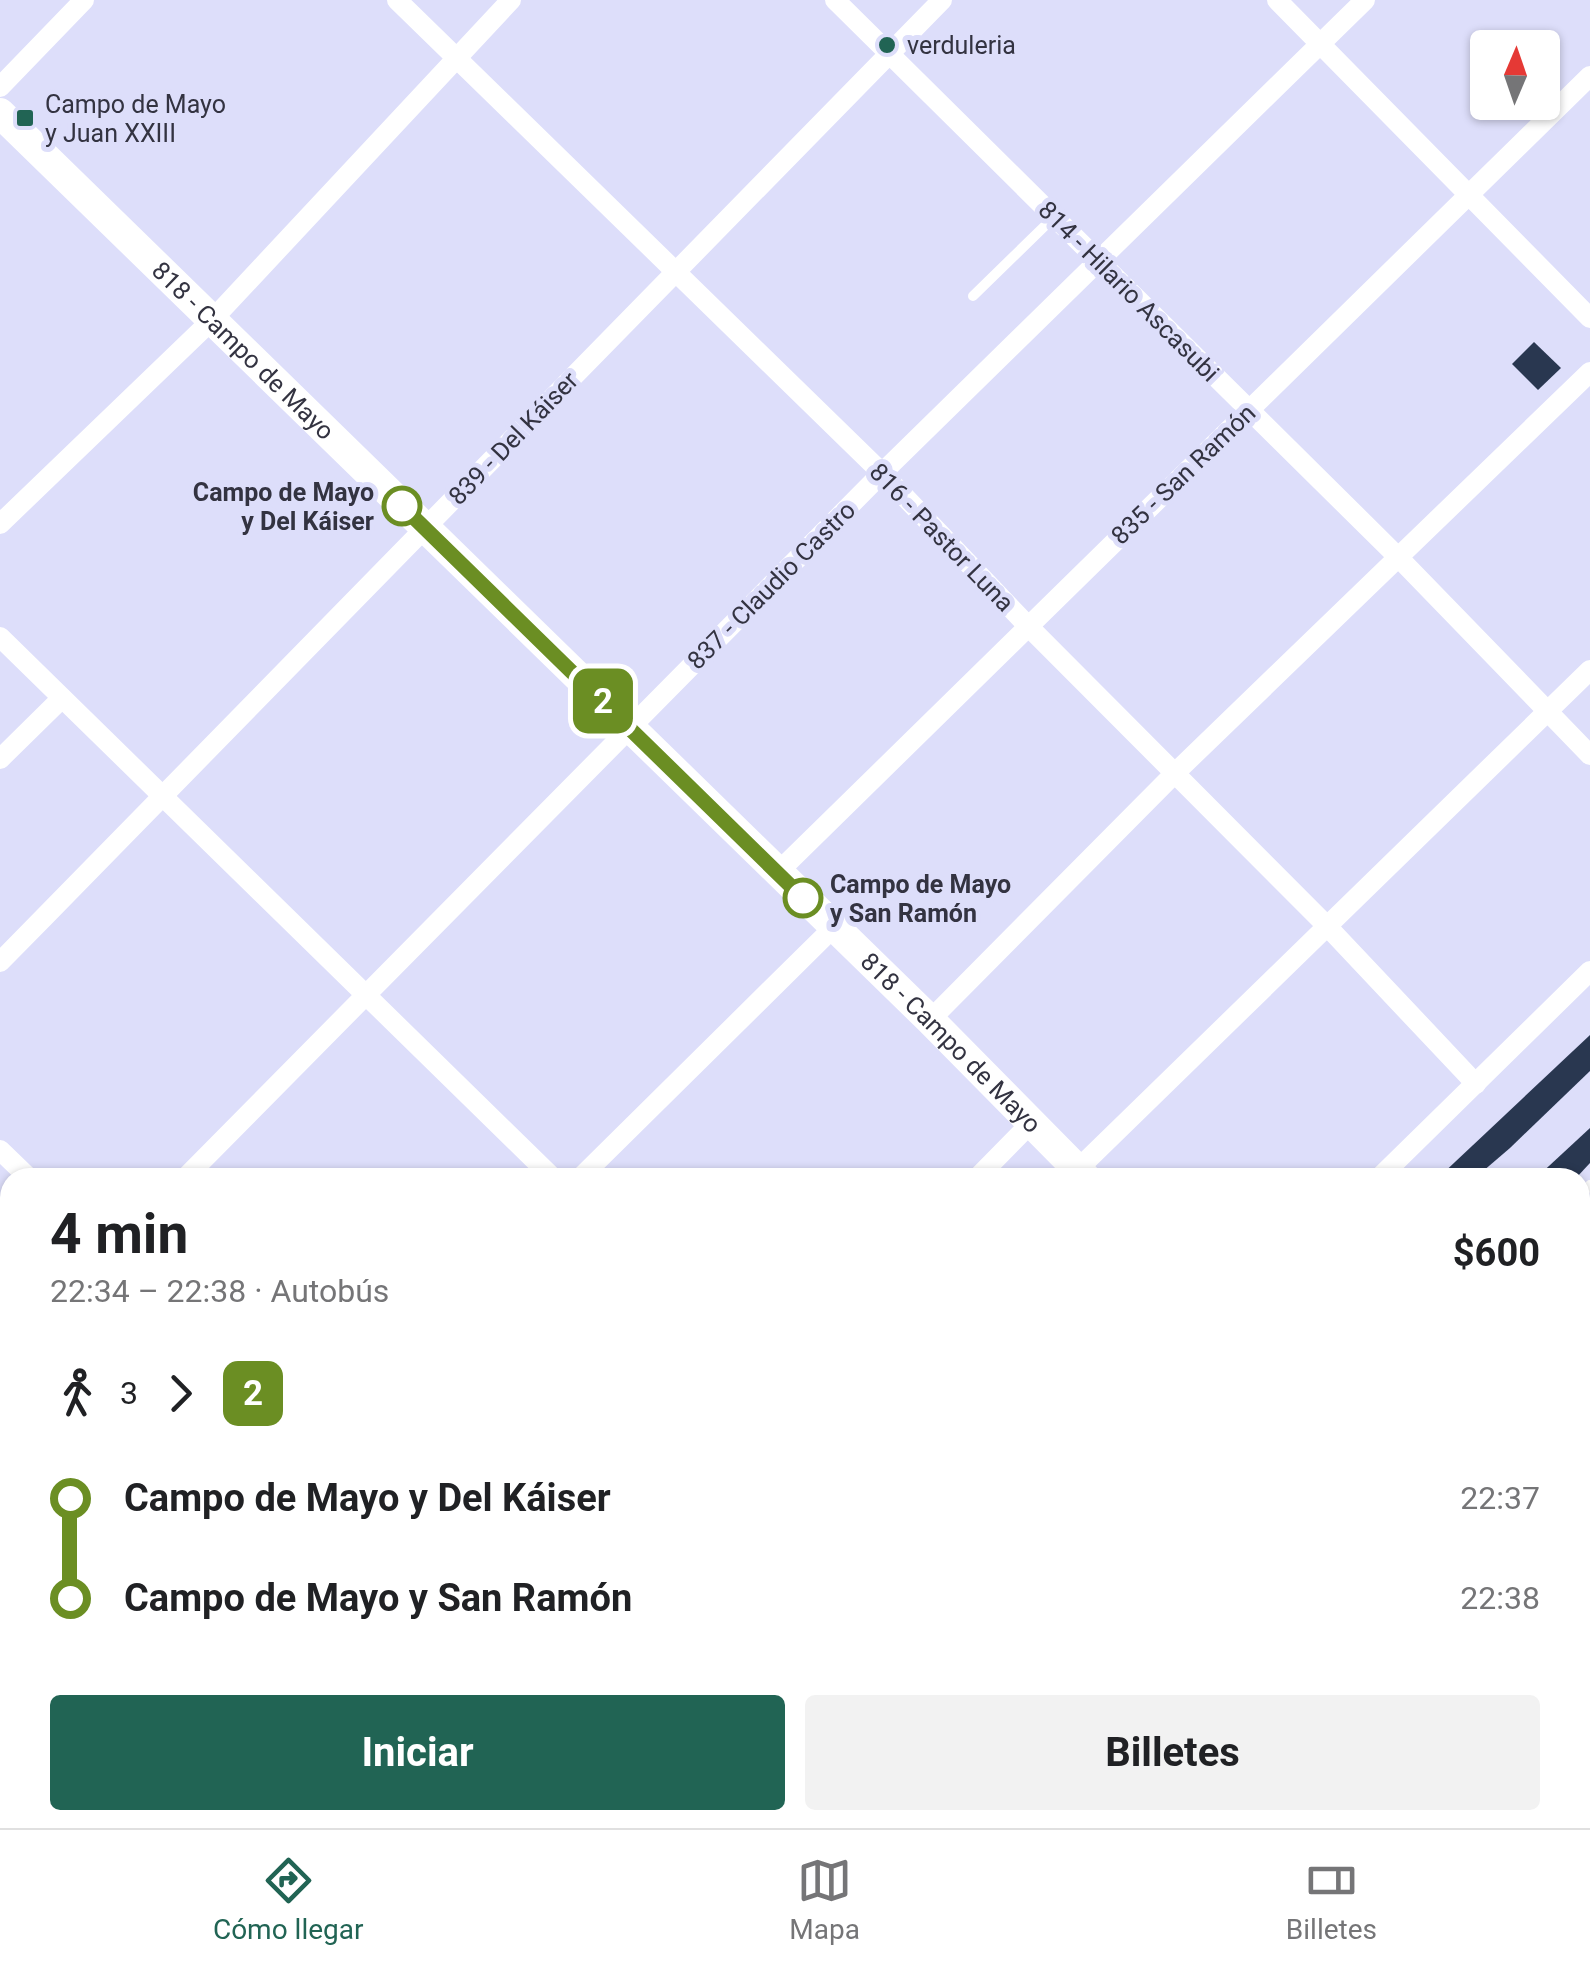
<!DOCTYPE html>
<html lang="es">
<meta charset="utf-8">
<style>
:root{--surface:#fff;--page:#f2f2f2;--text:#202124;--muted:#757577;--line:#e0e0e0;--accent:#216454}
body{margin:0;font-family:Roboto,sans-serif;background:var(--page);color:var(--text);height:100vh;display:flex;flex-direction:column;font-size:38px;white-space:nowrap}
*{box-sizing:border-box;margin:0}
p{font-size:32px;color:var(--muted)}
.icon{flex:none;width:55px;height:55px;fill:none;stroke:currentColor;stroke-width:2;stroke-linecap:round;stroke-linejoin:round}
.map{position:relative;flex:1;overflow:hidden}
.panel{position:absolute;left:0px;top:1168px;width:1590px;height:662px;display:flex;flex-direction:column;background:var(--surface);border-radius:30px 30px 0 0;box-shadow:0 2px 8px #0004}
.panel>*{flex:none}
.badge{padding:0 20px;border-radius:15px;font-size:35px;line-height:65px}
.needle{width:65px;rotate:2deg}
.fabs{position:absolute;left:1470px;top:30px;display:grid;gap:20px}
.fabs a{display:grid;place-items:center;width:90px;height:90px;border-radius:10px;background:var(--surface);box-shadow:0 2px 8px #0004;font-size:50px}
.map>.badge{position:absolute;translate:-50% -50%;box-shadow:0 0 0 5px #fff}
.legs{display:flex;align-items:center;gap:15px;height:110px;padding:0 50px;font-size:32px}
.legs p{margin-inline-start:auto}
.head{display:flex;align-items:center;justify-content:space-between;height:170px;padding:0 50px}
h1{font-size:55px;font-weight:700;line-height:75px}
.cta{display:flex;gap:20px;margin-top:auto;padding:20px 50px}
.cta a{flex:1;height:115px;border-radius:10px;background:var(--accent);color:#fff;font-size:40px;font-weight:700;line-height:115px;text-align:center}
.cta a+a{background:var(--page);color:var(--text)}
ul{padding:0 50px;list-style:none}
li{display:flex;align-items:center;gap:35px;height:100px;font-size:38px}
li i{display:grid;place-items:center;width:15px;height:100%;margin:0 12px;background:currentColor}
li i::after{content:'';width:25px;height:25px;margin:-12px;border:8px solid;border-radius:50%;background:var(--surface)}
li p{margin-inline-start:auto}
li:first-child i{background:linear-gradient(#0000 50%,currentColor 0)}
li:last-child i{background:linear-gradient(currentColor 50%,#0000 0)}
.tabs{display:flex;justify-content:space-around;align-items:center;height:140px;border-top:2px solid var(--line);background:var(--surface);font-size:28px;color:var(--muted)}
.tabs a{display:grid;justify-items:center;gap:5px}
.tabs .active{color:var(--accent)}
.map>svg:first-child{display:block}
</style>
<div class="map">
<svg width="1590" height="1828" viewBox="0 0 1590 1828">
<rect width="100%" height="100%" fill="#dddefa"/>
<!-- building -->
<g fill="#293750">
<polygon points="1534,342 1561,368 1538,390 1512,364"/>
<polygon points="1590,1035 1590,1071 1510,1148 1475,1178 1438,1178"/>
<polygon points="1590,1128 1590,1163 1576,1178 1536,1178"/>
</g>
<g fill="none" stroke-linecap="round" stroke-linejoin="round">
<!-- lane -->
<g stroke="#fff" stroke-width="10">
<polyline points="973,296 1054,217"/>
<polyline points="1580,1195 1590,1185"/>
</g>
<!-- street -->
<g stroke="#fff" stroke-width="20">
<polyline points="397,0 882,473 1027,625 1326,925 1476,1084"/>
<polyline points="835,0 1399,558 1590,755"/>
<polyline points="1277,0 1590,318"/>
<polyline points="0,87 84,0"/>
<polyline points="0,524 212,320 511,0"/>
<polyline points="0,637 553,1178"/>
<polyline points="0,759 62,698"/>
<polyline points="777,873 1590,76"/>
<path d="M 0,962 C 315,642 627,319 942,0"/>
<polyline points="930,1020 1175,773 1590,372"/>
<polyline points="0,1150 29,1178"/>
<polyline points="1077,1170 1590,670"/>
<polyline points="185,1178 882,473 1365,0"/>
<polyline points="580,1178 834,927"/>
<polyline points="977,1178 1031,1123"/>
<polyline points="1379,1178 1590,971"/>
<polyline points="0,1364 10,1354"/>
<polyline points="1580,1404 1590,1394"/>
<polyline points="690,1820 699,1828"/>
<polyline points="1214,1820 1222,1828"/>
<polyline points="327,1828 334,1820"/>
<polyline points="727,1828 735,1820"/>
<polyline points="1157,1828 1165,1820"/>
<polyline points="1589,1828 1590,1827"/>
</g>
<!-- secondary -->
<g stroke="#fff" stroke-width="30">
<path id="s1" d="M 0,113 L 930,1020 L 1086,1178"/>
<polyline points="0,1661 10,1671"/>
<polyline points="1580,1661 1590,1671"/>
<polyline points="164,1820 172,1828"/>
</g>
</g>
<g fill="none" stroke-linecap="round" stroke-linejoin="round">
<defs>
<polyline id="line-1" points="402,506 803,898"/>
</defs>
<!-- line-1 casing -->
<use href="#line-1" stroke="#fff" stroke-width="22"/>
<!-- line-1 -->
<use href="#line-1" stroke="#6b8e23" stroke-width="15"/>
</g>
<!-- markers -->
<g fill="#216454" stroke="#dddefa" stroke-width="4">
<circle cx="887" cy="45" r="10"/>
<rect x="15" y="108" width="20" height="20" rx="5"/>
</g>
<g fill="#fff" stroke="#6b8e23" stroke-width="5">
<circle cx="402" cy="506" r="18"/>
<circle cx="803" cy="898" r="18"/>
</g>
<g text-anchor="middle" stroke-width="10" stroke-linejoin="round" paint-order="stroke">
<!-- poi labels -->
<g font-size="25" fill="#333341" stroke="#dddefa" text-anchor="start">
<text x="907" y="54">verduleria</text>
<text x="45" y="113">Campo de Mayo<tspan x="45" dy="29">y Juan XXIII</tspan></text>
</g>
<!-- street labels -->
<g font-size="25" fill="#333341" stroke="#dddefa">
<text transform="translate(1129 291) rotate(45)" y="9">814 - Hilario Ascasubi</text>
<text dy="9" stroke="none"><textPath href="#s1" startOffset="340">818 - Campo de Mayo</textPath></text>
<text transform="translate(513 438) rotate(-46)" y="9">839 - Del Káiser</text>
<text transform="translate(1183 474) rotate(-44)" y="9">835 - San Ramón</text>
<text transform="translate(942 537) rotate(46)" y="9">816 - Pastor Luna</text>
<text transform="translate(771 585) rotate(-45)" y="9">837 - Claudio Castro</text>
<text dy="9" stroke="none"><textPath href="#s1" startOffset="1330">818 - Campo de Mayo</textPath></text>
</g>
<!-- stop labels -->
<g font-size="25" font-weight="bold" fill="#333341" stroke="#dddefa" text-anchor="end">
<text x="374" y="501">Campo de Mayo<tspan x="374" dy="29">y Del Káiser</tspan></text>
<text x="830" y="893" text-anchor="start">Campo de Mayo<tspan x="830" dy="29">y San Ramón</tspan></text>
</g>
</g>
</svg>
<div class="fabs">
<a><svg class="needle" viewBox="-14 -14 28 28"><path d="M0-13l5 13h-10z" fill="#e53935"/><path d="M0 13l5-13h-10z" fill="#757577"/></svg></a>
</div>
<b class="badge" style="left:603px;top:701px;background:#6b8e23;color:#fff">2</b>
<section class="panel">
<div class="head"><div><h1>4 min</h1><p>22:34 – 22:38 · Autobús</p></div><b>$600</b></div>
<div class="legs"><svg class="icon" aria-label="walk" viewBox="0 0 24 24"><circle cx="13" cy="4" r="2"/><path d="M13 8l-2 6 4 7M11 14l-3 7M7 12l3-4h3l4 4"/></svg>3<svg class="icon" aria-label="forward" viewBox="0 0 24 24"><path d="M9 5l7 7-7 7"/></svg><b class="badge" style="background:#6b8e23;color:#fff">2</b></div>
<ul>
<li><i style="color:#6b8e23"></i><b>Campo de Mayo y Del Káiser</b><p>22:37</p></li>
<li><i style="color:#6b8e23"></i><b>Campo de Mayo y San Ramón</b><p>22:38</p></li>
</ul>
<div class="cta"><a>Iniciar</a><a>Billetes</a></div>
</section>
</div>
<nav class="tabs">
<a class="active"><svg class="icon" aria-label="directions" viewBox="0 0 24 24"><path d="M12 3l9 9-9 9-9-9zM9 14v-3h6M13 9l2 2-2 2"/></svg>Cómo llegar</a>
<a><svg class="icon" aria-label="map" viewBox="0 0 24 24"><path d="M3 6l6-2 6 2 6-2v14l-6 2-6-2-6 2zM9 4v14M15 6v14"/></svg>Mapa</a>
<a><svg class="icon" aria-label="tickets" viewBox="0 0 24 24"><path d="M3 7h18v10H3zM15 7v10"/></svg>Billetes</a>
</nav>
